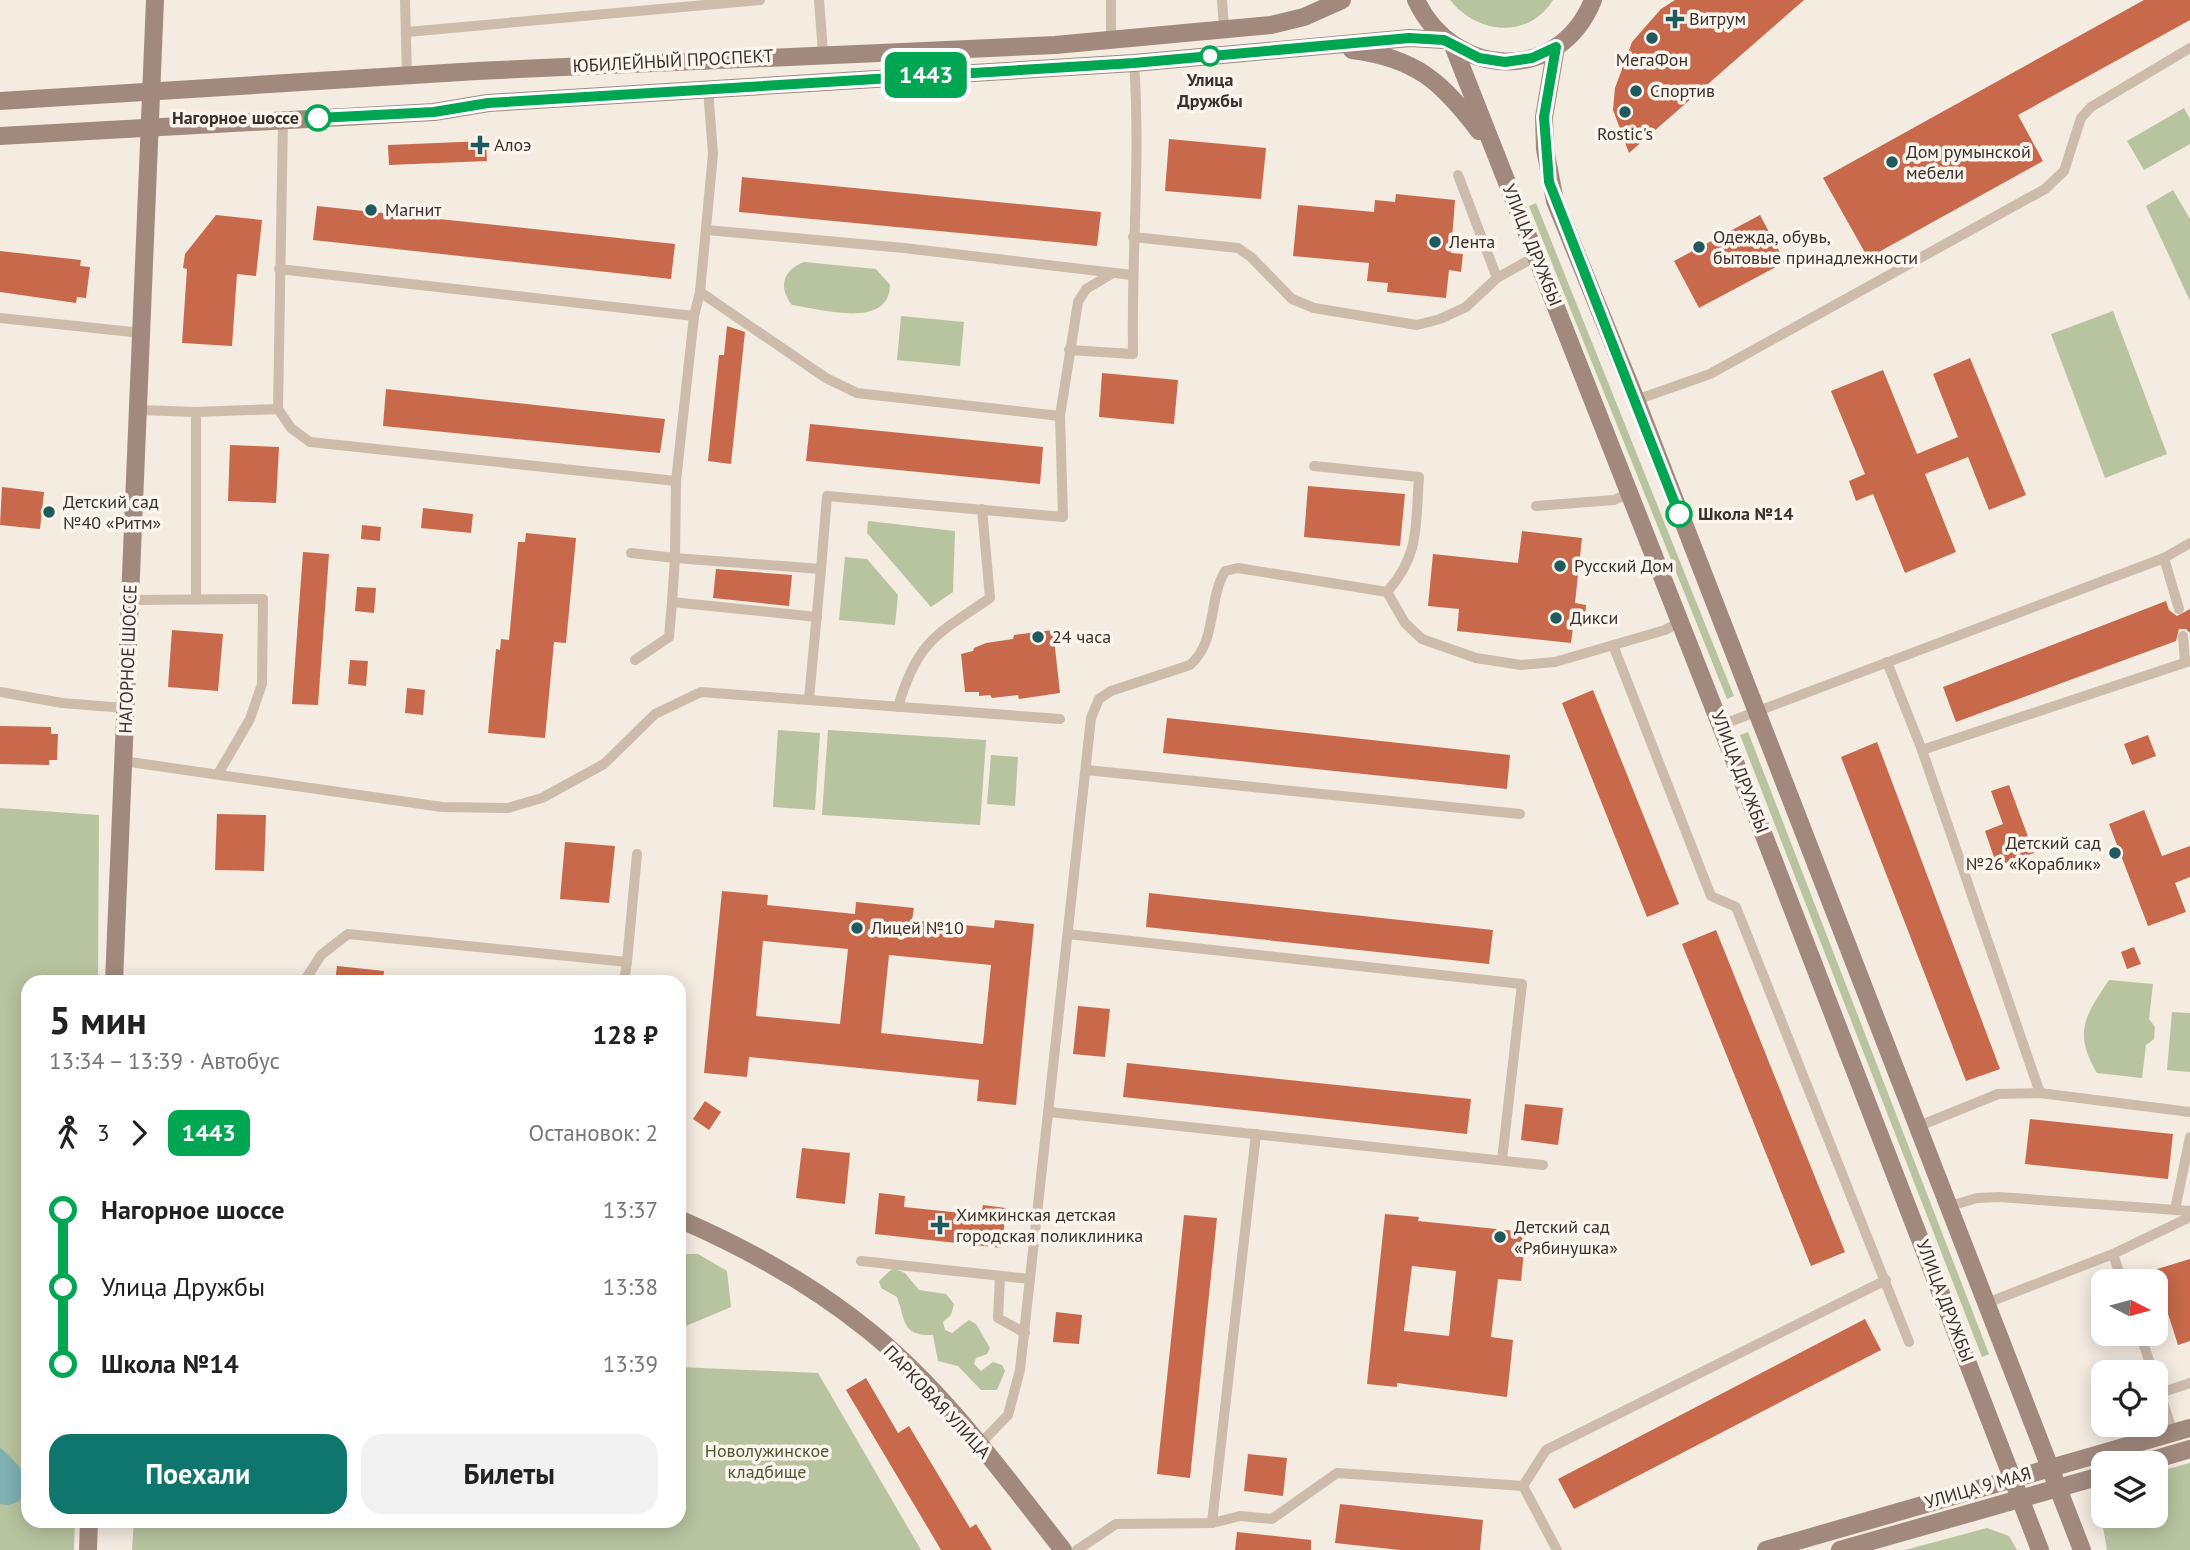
<!DOCTYPE html>
<html lang="ru">
<meta charset="utf-8">
<style>
:root{--surface:#fff;--page:#f2f2f2;--text:#222;--muted:#767676;--accent:#0f766e}
body{margin:0;font-family:"PT Sans",sans-serif;background:var(--page);color:var(--text);height:100vh;display:flex;flex-direction:column;font-size:26px;white-space:nowrap}
*{box-sizing:border-box;margin:0}
p{font-size:23px;color:var(--muted)}
.icon{flex:none;width:38px;height:38px;fill:none;stroke:currentColor;stroke-width:2;stroke-linecap:round;stroke-linejoin:round}
.map{position:relative;flex:1;overflow:hidden}
.panel{position:absolute;left:21px;top:975px;width:665px;height:553px;display:flex;flex-direction:column;background:var(--surface);border-radius:21px;box-shadow:0 4px 18px #0003}
.panel>*{flex:none}
.badge{padding:0 14px;border-radius:10px;font-size:24px;line-height:46px}
.needle{width:46px;rotate:96deg}
.tools{position:absolute;left:2091px;top:1269px;display:grid;gap:14px}
.tools a{display:grid;place-items:center;width:77px;height:77px;border-radius:14px;background:var(--surface);box-shadow:0 4px 18px #0003;font-size:35px}
.map>.badge{position:absolute;translate:-50% -50%;box-shadow:0 0 0 4px #fff}
.legs{display:flex;align-items:center;gap:10px;height:77px;padding:0 28px;font-size:23px}
.legs p{margin-inline-start:auto}
.head{display:flex;align-items:center;justify-content:space-between;height:119px;padding:0 28px}
h1{font-size:38px;font-weight:800;line-height:52px}
.primary-button{display:flex;gap:14px;margin-top:auto;padding:14px 28px}
.primary-button a{flex:1;height:80px;border-radius:21px;background:var(--accent);color:#fff;font-size:28px;font-weight:800;line-height:80px;text-align:center}
.primary-button a+a{background:var(--page);color:var(--text)}
ul{padding:0 28px;list-style:none}
li{display:flex;align-items:center;gap:24px;height:77px;font-size:26px}
li i{display:grid;place-items:center;width:10px;height:100%;margin:0 9px;background:currentColor}
li i::after{content:'';width:18px;height:18px;margin:-9px;border:5px solid;border-radius:50%;background:var(--surface)}
li p{margin-inline-start:auto}
li:first-child i{background:linear-gradient(#0000 50%,currentColor 0)}
li:last-child i{background:linear-gradient(currentColor 50%,#0000 0)}
.map>svg:first-child{display:block}
</style>
<div class="map">
<svg width="2190" height="1550" viewBox="0 0 2190 1550">
<rect width="100%" height="100%" fill="#f4ebe1"/>
<!-- green -->
<g fill="#b8c4a0">
<path d="M 1450,0 L 1553,0 C 1528,40 1477,34 1450,0 Z"/>
<polygon points="2184,108 2190,119 2190,144 2144,170 2127,141"/>
<polygon points="2173,190 2190,219 2190,301 2146,206"/>
<polygon points="1536,203 1734,696 1727,699 1529,206"/>
<path d="M 804,262 L 876,269 L 890,285 C 889,330 822,309 792,305 C 778,287 783,270 804,262 Z"/>
<polygon points="2113,311 2167,454 2105,478 2051,334"/>
<polygon points="901,316 964,322 960,366 897,360"/>
<polygon points="868,521 955,531 953,592 931,607 867,533"/>
<polygon points="845,557 867,559 898,595 895,625 839,620"/>
<polygon points="778,730 820,733 815,810 773,807"/>
<polygon points="828,730 986,740 980,825 822,815"/>
<polygon points="1748,732 1989,1354 1982,1357 1740,735"/>
<polygon points="991,755 1018,757 1015,806 987,804"/>
<polygon points="0,808 99,815 98,982 28,982 28,1521 75,1521 74,1550 0,1550"/>
<path d="M 2109,980 L 2153,984 L 2149,1019 L 2155,1027 L 2154,1039 L 2146,1045 L 2142,1078 L 2097,1073 C 2073,1032 2085,1016 2109,980 Z"/>
<polygon points="2172,1012 2190,1013 2190,1072 2167,1070"/>
<polygon points="679,1254 698,1254 727,1271 731,1307 679,1329"/>
<path d="M 893,1268 L 905,1273 L 919,1290 L 946,1294 L 954,1304 L 951,1315 L 943,1322 L 945,1330 L 952,1333 L 969,1320 L 976,1324 L 990,1348 L 987,1354 L 976,1358 L 974,1364 L 981,1371 L 993,1362 L 1002,1365 L 1005,1371 L 997,1390 L 981,1390 L 958,1366 L 938,1361 L 933,1335 C 902,1336 906,1322 897,1297 L 881,1288 L 879,1281 Z"/>
<polygon points="679,1367 818,1373 921,1550 132,1550 134,1521 679,1521"/>
<polygon points="2190,1463 2190,1550 2107,1550 2101,1516 2103,1505 2104,1516 2156,1516 2156,1472"/>
<polygon points="1987,1528 2009,1536 2017,1550 1905,1550"/>
</g>
<!-- water -->
<path fill="#7fb0b2" d="M 0,1448 C 10,1456 21,1466 26,1479 C 32,1496 15,1508 0,1504 Z"/>
<!-- building -->
<g fill="#c8694b" fill-rule="evenodd">
<polygon points="1675,0 1804,0 1629,153 1613,110 1615,88 1632,42 1661,9"/>
<polygon points="2144,0 2190,0 2190,20 2018,115 2043,161 1868,258 1823,178"/>
<polygon points="1169,139 1266,148 1261,199 1165,191"/>
<polygon points="486,141 487,161 389,165 388,145"/>
<polygon points="742,177 1101,212 1097,246 739,212"/>
<polygon points="1396,194 1455,200 1451,253 1463,254 1461,272 1449,270 1446,298 1387,292 1388,283 1367,281 1369,263 1293,256 1298,205 1374,212 1375,200 1395,202"/>
<polygon points="317,206 675,244 671,279 313,240"/>
<polygon points="216,215 262,220 256,276 237,274 232,346 182,343 187,269 183,268 185,254"/>
<polygon points="1760,215 1785,262 1699,308 1674,261"/>
<polygon points="0,251 81,260 80,266 90,267 86,298 77,297 76,303 0,292"/>
<polygon points="727,326 745,332 731,464 708,461 719,355 724,355"/>
<polygon points="1970,358 2026,495 1989,510 1968,457 1925,474 1956,552 1905,573 1873,494 1856,501 1849,481 1865,474 1831,391 1883,370 1917,454 1958,437 1933,374"/>
<polygon points="1102,373 1178,380 1174,424 1099,417"/>
<polygon points="386,389 665,419 660,453 383,426"/>
<polygon points="810,424 1043,447 1040,484 806,461"/>
<polygon points="230,445 279,447 276,503 228,501"/>
<polygon points="1308,486 1405,494 1400,546 1304,537"/>
<polygon points="2,487 44,492 40,529 0,525"/>
<polygon points="423,508 473,514 471,533 421,528"/>
<polygon points="362,525 381,527 380,541 361,539"/>
<polygon points="1522,531 1582,538 1575,603 1586,605 1585,621 1574,619 1571,643 1457,631 1459,609 1428,606 1433,554 1518,563"/>
<polygon points="526,533 576,538 566,643 554,642 545,738 488,733 496,649 500,650 501,639 509,640 518,542 525,542"/>
<polygon points="303,552 329,554 318,705 292,704"/>
<polygon points="716,569 792,575 789,606 713,598"/>
<polygon points="357,587 376,588 374,613 355,611"/>
<polygon points="2166,601 2169,610 2177,616 2190,609 2190,633 2186,629 2179,629 2176,641 1956,722 1943,687"/>
<polygon points="172,630 223,634 218,691 168,687"/>
<polygon points="1053,630 1060,693 1019,699 1018,695 992,698 990,695 979,696 979,692 965,692 961,654 973,651 974,648 986,643 1013,639 1014,635"/>
<polygon points="350,660 368,661 366,686 348,684"/>
<polygon points="407,688 425,690 423,715 405,713"/>
<polygon points="1593,690 1679,904 1647,917 1562,703"/>
<polygon points="1167,718 1510,755 1507,789 1163,753"/>
<polygon points="0,726 51,727 51,734 58,734 57,760 49,760 49,765 0,764"/>
<polygon points="2148,735 2156,756 2132,765 2124,744"/>
<polygon points="1877,742 2000,1069 1966,1081 1841,757"/>
<polygon points="2009,785 2034,853 1997,866 1985,831 2003,824 1991,791"/>
<polygon points="2144,810 2162,856 2190,846 2190,877 2175,883 2186,912 2148,926 2109,824"/>
<polygon points="217,814 266,815 264,871 215,870"/>
<polygon points="565,842 615,846 609,903 560,899"/>
<path d="M 722,891 L 768,895 L 767,905 L 855,914 L 856,902 L 914,908 L 912,920 L 994,928 L 995,920 L 1034,924 L 1016,1105 L 977,1101 L 979,1080 L 749,1057 L 747,1077 L 704,1073 ZM 763,941 L 848,949 L 840,1024 L 756,1016 ZM 889,955 L 991,965 L 983,1044 L 881,1033 Z"/>
<polygon points="1149,893 1493,930 1489,964 1146,927"/>
<polygon points="1716,930 1845,1252 1811,1266 1682,944"/>
<polygon points="2134,947 2141,964 2127,969 2121,952"/>
<polygon points="337,966 384,971 383,982 335,982"/>
<polygon points="1078,1006 1110,1009 1105,1057 1073,1054"/>
<polygon points="1127,1063 1471,1099 1467,1134 1123,1097"/>
<polygon points="705,1101 721,1112 709,1130 693,1119"/>
<polygon points="1525,1104 1563,1108 1558,1145 1521,1140"/>
<polygon points="2030,1119 2173,1134 2168,1179 2025,1164"/>
<polygon points="802,1148 850,1153 845,1204 796,1198"/>
<polygon points="879,1193 905,1196 904,1207 981,1215 983,1205 1006,1208 1002,1248 875,1234"/>
<path d="M 1385,1214 L 1419,1217 L 1418,1221 L 1526,1232 L 1521,1281 L 1498,1279 L 1491,1337 L 1513,1340 L 1507,1397 L 1397,1383 L 1397,1387 L 1367,1384 ZM 1412,1266 L 1456,1271 L 1449,1336 L 1404,1331 Z"/>
<polygon points="1184,1215 1217,1218 1190,1478 1157,1474"/>
<polygon points="2190,1259 2190,1341 2178,1345 2154,1270"/>
<polygon points="1056,1312 1082,1315 1079,1344 1053,1342"/>
<polygon points="1865,1319 1881,1350 1574,1509 1558,1479"/>
<polygon points="866,1378 898,1433 909,1426 970,1528 976,1524 992,1550 941,1550 846,1390"/>
<polygon points="1248,1454 1287,1458 1283,1496 1244,1491"/>
<polygon points="1340,1504 1483,1520 1480,1550 1400,1550 1335,1543"/>
<polygon points="1237,1532 1311,1540 1311,1550 1235,1550"/>
</g>
<g fill="none" stroke-linecap="round" stroke-linejoin="round">
<!-- lane -->
<g stroke="#cdbbac" stroke-width="10">
<polyline points="405,0 407,75"/>
<polyline points="819,0 823,53"/>
<polyline points="1111,0 1111,40"/>
<polyline points="1222,0 1224,28"/>
<polyline points="407,32 760,0"/>
<polyline points="1458,175 1497,278"/>
<polyline points="707,230 904,248 1132,275"/>
<polyline points="1133,237 1238,248 1251,257 1292,299 1314,308 1417,325 1440,319 1466,307 1497,278 1536,256"/>
<polyline points="279,269 694,316 700,292 826,378 857,393 1060,416 1078,302 1086,289 1113,273"/>
<polyline points="700,292 713,154 708,89"/>
<polyline points="0,318 142,333"/>
<path d="M 1069,350 L 1133,354 C 1131,257 1141,160 1134,63"/>
<polyline points="1636,400 1710,374 2045,189 2064,171 2081,118 2091,107 2190,48"/>
<polyline points="278,409 283,120"/>
<polyline points="139,410 196,412 278,409 291,428 310,442 676,481 694,316"/>
<path d="M 1314,466 L 1419,477 C 1415,526 1421,553 1387,592"/>
<polyline points="676,481 675,558 821,569 809,699"/>
<polyline points="1536,506 1614,500 1630,493"/>
<polyline points="631,553 675,558 672,602 817,617"/>
<polyline points="2164,558 2179,609"/>
<polyline points="821,569 827,496 1063,517 1060,416"/>
<polyline points="196,599 196,412"/>
<polyline points="130,600 263,599 262,684 250,719 218,774"/>
<polyline points="2183,636 2185,661"/>
<polyline points="1613,645 1711,896 1736,907 1909,1342"/>
<polyline points="635,660 669,637 672,602"/>
<polyline points="1887,662 1922,750 2190,661"/>
<polyline points="0,692 62,703 125,708"/>
<path d="M 898,707 C 917,641 937,634 990,598 L 982,509"/>
<polyline points="1721,725 2164,558 2190,543"/>
<polyline points="1922,750 2040,1093"/>
<polyline points="123,761 442,807 508,808 542,798 604,764 655,714 701,692 1060,719"/>
<polyline points="1086,770 1520,814"/>
<polyline points="1068,934 1522,984 1502,1160"/>
<polyline points="304,982 321,955 348,934 627,962 637,854"/>
<polyline points="624,982 627,962"/>
<polyline points="1049,1112 1543,1165"/>
<polyline points="1919,1126 1998,1094 2040,1093 2190,1112"/>
<polyline points="1950,1206 1977,1198 1999,1197 2190,1211"/>
<polyline points="2175,1210 2190,1137"/>
<polyline points="2113,1254 2122,1281"/>
<polyline points="861,1261 1030,1279"/>
<polyline points="1000,1276 998,1318 1025,1333"/>
<polyline points="1987,1303 2113,1254 2190,1217"/>
<polyline points="2140,1334 2153,1372"/>
<polyline points="2156,1381 2160,1393 2190,1383"/>
<polyline points="2160,1393 2173,1433"/>
<path d="M 979,1445 L 1008,1415 L 1020,1370 L 1091,718 L 1099,699 L 1111,691 L 1190,665 C 1217,642 1208,600 1225,571 L 1238,568 L 1387,592 L 1405,623 L 1422,639 L 1476,658 L 1521,665 L 1555,662 L 1665,630 L 1680,622"/>
<polyline points="1523,1486 1557,1550"/>
<polyline points="1212,1523 1256,1134"/>
<polyline points="1077,1550 1116,1524 1212,1523 1240,1516 1272,1519 1337,1473 1523,1486 1546,1450 1886,1280"/>
</g>
<!-- secondary -->
<g stroke="#a18a7d" stroke-width="18">
<path d="M 1416,0 C 1453,79 1559,85 1593,0"/>
<polyline points="1556,47 1544,117 1545,149 1555,201 1636,400 2082,1550"/>
<polyline points="1454,48 1763,833 2040,1550"/>
<path d="M 1352,50 C 1416,58 1442,82 1479,131"/>
<polyline points="0,101 477,71 1055,45 1271,25 1304,17 1342,0"/>
<polyline points="0,136 434,112 488,103 1134,63 1410,38 1444,40"/>
<polyline points="114,982 155,0"/>
<path d="M 679,1219 C 746,1248 811,1284 868,1330 C 944,1391 1003,1474 1063,1550"/>
<polyline points="2143,1463 2190,1449"/>
<polyline points="88,1550 89,1521"/>
<polyline points="1766,1550 2190,1428"/>
<polyline points="1840,1550 2104,1475"/>
</g>
</g>
<g fill="none" stroke-linecap="round" stroke-linejoin="round">
<defs>
<polyline id="line-1" points="318,118 434,112 488,103 1134,63 1409,38 1444,40 1479,58 1505,62 1532,58 1556,47 1544,117 1549,182 1679,514"/>
</defs>
<!-- line-1 casing -->
<use href="#line-1" stroke="#fff" stroke-width="16"/>
<!-- line-1 -->
<use href="#line-1" stroke="#00a651" stroke-width="10"/>
</g>
<!-- markers -->
<g fill="#1f5a5e" stroke="#fbf5ee" stroke-width="2.5">
<path d="M1671.5 8.5h7v7h7v7h-7v7h-7v-7h-7v-7h7z"/>
<circle cx="1652" cy="38" r="7"/>
<circle cx="1636" cy="91" r="7"/>
<circle cx="1625" cy="112" r="7"/>
<path d="M476.5 134.5h7v7h7v7h-7v7h-7v-7h-7v-7h7z"/>
<circle cx="1892" cy="162" r="7"/>
<circle cx="371" cy="210" r="7"/>
<circle cx="1435" cy="242" r="7"/>
<circle cx="1699" cy="247" r="7"/>
<circle cx="49" cy="512" r="7"/>
<circle cx="1560" cy="566" r="7"/>
<circle cx="1556" cy="618" r="7"/>
<circle cx="1038" cy="637" r="7"/>
<circle cx="2115" cy="853" r="7"/>
<circle cx="857" cy="928" r="7"/>
<path d="M936.5 1214.5h7v7h7v7h-7v7h-7v-7h-7v-7h7z"/>
<circle cx="1500" cy="1237" r="7"/>
</g>
<g fill="#fff" stroke="#00a651" stroke-width="3.5">
<circle cx="1210" cy="56" r="9"/>
<circle cx="318" cy="118" r="12"/>
<circle cx="1679" cy="514" r="12"/>
</g>
<g text-anchor="middle" stroke-width="7" stroke-linejoin="round" paint-order="stroke">
<!-- poi labels -->
<g font-size="18" fill="#3b302b" stroke="#fbf5ee" text-anchor="start">
<text x="1689" y="25">Витрум</text>
<text x="1652" y="66" text-anchor="middle">МегаФон</text>
<text x="1650" y="97">Спортив</text>
<text x="1625" y="140" text-anchor="middle">Rostic's</text>
<text x="494" y="151">Алоэ</text>
<text x="1906" y="158">Дом румынской<tspan x="1906" dy="21">мебели</tspan></text>
<text x="385" y="216">Магнит</text>
<text x="1713" y="243">Одежда, обувь,<tspan x="1713" dy="21">бытовые принадлежности</tspan></text>
<text x="1449" y="248">Лента</text>
<text x="63" y="508">Детский сад<tspan x="63" dy="21">№40 «Ритм»</tspan></text>
<text x="1574" y="572">Русский Дом</text>
<text x="1570" y="624">Дикси</text>
<text x="1052" y="643">24 часа</text>
<text x="2101" y="849" text-anchor="end">Детский сад<tspan x="2101" dy="21">№26 «Кораблик»</tspan></text>
<text x="871" y="934">Лицей №10</text>
<text x="956" y="1221">Химкинская детская<tspan x="956" dy="21">городская поликлиника</tspan></text>
<text x="1514" y="1233">Детский сад<tspan x="1514" dy="21">«Рябинушка»</tspan></text>
</g>
<!-- street labels -->
<g font-size="18" fill="#3b302b" stroke="#fbf5ee">
<text transform="translate(673 61) rotate(-3)" y="6">ЮБИЛЕЙНЫЙ ПРОСПЕКТ</text>
<text transform="translate(1532 245) rotate(68)" y="6">УЛИЦА ДРУЖБЫ</text>
<text transform="translate(128 659) rotate(-88)" y="6">НАГОРНОЕ ШОССЕ</text>
<text transform="translate(1740 772) rotate(69)" y="6">УЛИЦА ДРУЖБЫ</text>
<text transform="translate(1945 1301) rotate(69)" y="6">УЛИЦА ДРУЖБЫ</text>
<text transform="translate(937 1402) rotate(47)" y="6">ПАРКОВАЯ УЛИЦА</text>
<text transform="translate(1978 1488) rotate(-16)" y="6">УЛИЦА 9 МАЯ</text>
</g>
<!-- stop labels -->
<g font-size="18" font-weight="bold" fill="#3b302b" stroke="#fbf5ee">
<text x="1210" y="86">Улица<tspan x="1210" dy="21">Дружбы</tspan></text>
<text x="299" y="124" text-anchor="end">Нагорное шоссе</text>
<text x="1698" y="520" text-anchor="start">Школа №14</text>
</g>
<!-- park labels -->
<g font-size="18" fill="#4a5a2e" stroke="#fbf5ee">
<text x="767" y="1457">Новолужинское<tspan x="767" dy="21">кладбище</tspan></text>
</g>
</g>
</svg>
<div class="tools">
<a><svg class="needle" viewBox="-14 -14 28 28"><path d="M0-13l5 13h-10z" fill="#e53935"/><path d="M0 13l5-13h-10z" fill="#767676"/></svg></a>
<a><svg class="icon" aria-label="locate" viewBox="0 0 24 24"><circle cx="12" cy="12" r="6"/><path d="M12 2v4M12 18v4M2 12h4M18 12h4"/></svg></a>
<a><svg class="icon" aria-label="layers" viewBox="0 0 24 24"><path d="M12 4l9 5-9 5-9-5zM3 14l9 5 9-5"/></svg></a>
</div>
<b class="badge" style="left:926px;top:75px;background:#00a651;color:#fff">1443</b>
<section class="panel">
<div class="head"><div><h1>5 мин</h1><p>13:34 – 13:39 · Автобус</p></div><b>128 ₽</b></div>
<div class="legs"><svg class="icon" aria-label="walk" viewBox="0 0 24 24"><circle cx="13" cy="4" r="2"/><path d="M13 8l-2 6 4 7M11 14l-3 7M7 12l3-4h3l4 4"/></svg>3<svg class="icon" aria-label="forward" viewBox="0 0 24 24"><path d="M9 5l7 7-7 7"/></svg><b class="badge" style="background:#00a651;color:#fff">1443</b><p>Остановок: 2</p></div>
<ul>
<li><i style="color:#00a651"></i><b>Нагорное шоссе</b><p>13:37</p></li>
<li><i style="color:#00a651"></i><span>Улица Дружбы</span><p>13:38</p></li>
<li><i style="color:#00a651"></i><b>Школа №14</b><p>13:39</p></li>
</ul>
<div class="primary-button"><a>Поехали</a><a>Билеты</a></div>
</section>
</div>
